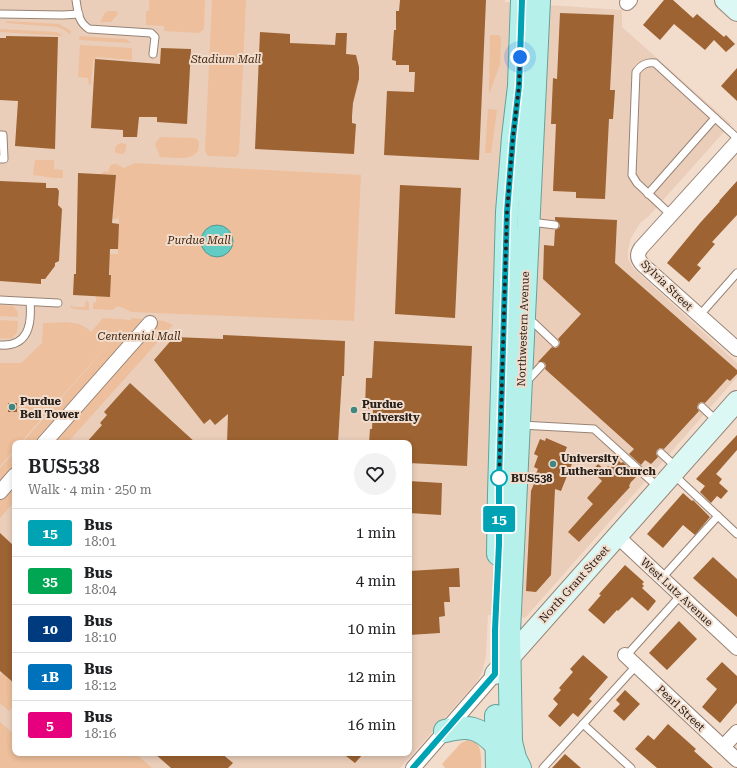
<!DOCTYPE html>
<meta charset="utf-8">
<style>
:root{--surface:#fff;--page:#f2f2f2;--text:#202124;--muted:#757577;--line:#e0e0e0}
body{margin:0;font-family:"Roboto Serif",serif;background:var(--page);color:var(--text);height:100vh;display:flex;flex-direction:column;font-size:15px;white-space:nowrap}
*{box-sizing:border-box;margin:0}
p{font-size:13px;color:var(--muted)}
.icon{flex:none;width:22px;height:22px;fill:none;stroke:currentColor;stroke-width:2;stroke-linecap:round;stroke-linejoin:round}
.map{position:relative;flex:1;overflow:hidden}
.details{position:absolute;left:12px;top:440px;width:400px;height:316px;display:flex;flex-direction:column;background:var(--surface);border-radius:8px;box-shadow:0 2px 6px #0003}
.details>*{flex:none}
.badge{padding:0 8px;border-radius:3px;font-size:14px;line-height:26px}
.you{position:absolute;width:20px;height:20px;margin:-10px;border:3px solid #fff;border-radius:50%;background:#1a73e8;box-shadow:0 0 0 6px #1a73e833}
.map>.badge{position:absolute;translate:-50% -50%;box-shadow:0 0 0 2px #fff}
.round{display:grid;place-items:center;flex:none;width:42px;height:42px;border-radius:21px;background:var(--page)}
.summary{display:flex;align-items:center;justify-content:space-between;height:68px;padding:0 16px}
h1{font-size:19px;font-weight:600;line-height:30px}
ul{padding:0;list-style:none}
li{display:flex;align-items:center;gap:12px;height:48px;padding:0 16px;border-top:1px solid var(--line)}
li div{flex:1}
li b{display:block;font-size:15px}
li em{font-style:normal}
li .badge{min-width:44px;font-weight:700;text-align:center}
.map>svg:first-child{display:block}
</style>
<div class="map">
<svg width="737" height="768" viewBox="0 0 737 768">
<rect width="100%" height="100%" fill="#f2dccc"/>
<!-- built -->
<path fill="#eaceba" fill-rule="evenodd" d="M 0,0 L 505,0 L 505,2 L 622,10 L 622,27 L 731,124 L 648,217 L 640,223 L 631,238 L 628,250 L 628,259 L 633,268 L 737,363 L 737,377 L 525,618 L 519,616 L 488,615 L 486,656 L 482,673 L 475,684 L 400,768 L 0,768 ZM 15,443 L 409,443 L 409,753 L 15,753 Z"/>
<!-- green -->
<g fill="#edbf9c">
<polygon points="149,0 205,0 204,29 199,33 164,31 164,26 146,25 146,11 149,11"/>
<polygon points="212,0 246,0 239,153 236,157 208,156 205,151"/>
<polygon points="109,11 116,11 118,14 111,22 100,22 105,13"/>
<polygon points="6,21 59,24 71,31 70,35 66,31 58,27 6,23"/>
<polygon points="0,29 56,32 61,34 63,36 0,32"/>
<polygon points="490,35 499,35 501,38 500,64 490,92 489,92"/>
<polygon points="80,36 126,39 131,43 79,40"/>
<polygon points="80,45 132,48 132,60 97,57 93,61 91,85 89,85 88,78 78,77"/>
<polygon points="488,109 497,110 491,153 485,153"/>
<path d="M 160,137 L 194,138 L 197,139 L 199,142 C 200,164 175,157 160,157 L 155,144 Z"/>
<polygon points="120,143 126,144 126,150 123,154 115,153 115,147"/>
<polygon points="35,160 54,160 54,169 63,170 63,178 54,178 33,175"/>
<polygon points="135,163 361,175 354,321 132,312 118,306 112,310 93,309 93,303 96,302 96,296 110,297 110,254 118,254 119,215 117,219 113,219 116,175 101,174 104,171 107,172 109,170 110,166 113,164 116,164 124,168"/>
<polygon points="86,300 89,303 89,310 74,309 70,307 72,305 73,307 85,307"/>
<polygon points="0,305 13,306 18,312 18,317 0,316"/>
<path d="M 103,318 L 131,320 L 132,318 L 164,321 L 173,325 L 67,443 L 22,443 L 130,320 L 20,443 L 15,443 L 15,449 L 0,466 L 0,363 L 21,363 L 42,343 L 43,323 C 59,323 79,318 91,332 Z"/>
<polygon points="0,320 18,321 17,333 11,339 0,338"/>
<polygon points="15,451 15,501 0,518 0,468"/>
<polygon points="2,673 15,684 15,704 9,711 0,703 0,675"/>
<polygon points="0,722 15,735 15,753 135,753 152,768 0,768"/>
<path d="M 468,740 C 483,742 481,756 481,768 L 445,768 L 442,764 L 461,743 Z"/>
</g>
<!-- water -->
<circle fill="#62cbc3" stroke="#519891" cx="217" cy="241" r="16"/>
<!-- building -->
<g fill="#9d6332">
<polygon points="400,0 486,0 479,160 384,155 387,91 414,92 415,72 409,72 409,65 396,65 396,61 392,60 394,30 396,30 396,11 399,11"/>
<polygon points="664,0 673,0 693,18 697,14 724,37 726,35 735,44 726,52 714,40 705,50 674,24 660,40 643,25"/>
<polygon points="560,13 614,15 610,90 615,90 614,105 613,119 609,119 605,199 576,198 576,192 553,191 556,124 551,124 553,78 557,79"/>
<polygon points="260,32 290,34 290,43 335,45 336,33 347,33 346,54 356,55 359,67 359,79 353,103 352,116 352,123 356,124 354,154 255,149"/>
<polygon points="6,36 58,37 55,149 15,146 18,101 0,100 0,38 6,38"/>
<polygon points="161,48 191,49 187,124 157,122 157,117 139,117 137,137 123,137 123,130 91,128 95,59 160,64"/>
<polygon points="737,68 737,101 721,86"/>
<polygon points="78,173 116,175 112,223 119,224 118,249 110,249 109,275 111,275 110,297 73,295 74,274 76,274"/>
<polygon points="0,181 46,183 46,188 57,188 59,191 58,205 62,209 59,261 55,263 55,266 45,279 41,279 41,284 0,281"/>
<polygon points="737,181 737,215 712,242 715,244 697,265 701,268 689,282 667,263 700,223 720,201 719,201"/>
<polygon points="400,185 461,188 455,318 395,314"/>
<polygon points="555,217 617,220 615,263 737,370 737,374 730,381 727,379 705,403 701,402 698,404 697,408 699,411 664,449 660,448 657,450 656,454 658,457 651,464 645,460 641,465 629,454 634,449 545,369 546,365 544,362 538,362 552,347 556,348 559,346 560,342 558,339 581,314 543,279 544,245 554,246 555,230 559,228 560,226 559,223 555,220"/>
<polygon points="223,335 345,341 344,376 342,376 338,443 227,443 228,414 215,425 210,419 204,424 154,360 174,337 223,339"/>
<polygon points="374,341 472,346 467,466 409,463 409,443 369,443 370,429 372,429 373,409 365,409 366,378 372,378"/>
<polygon points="130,383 196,443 86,443 102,425 100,423 107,415 104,412"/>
<rect x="8" y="403" width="9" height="9"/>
<polygon points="737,435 737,450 716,474 722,479 719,483 728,491 721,499 717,496 711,503 700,492 705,486 696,479"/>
<polygon points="546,438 567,447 565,452 575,456 561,491 555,489 551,575 536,592 526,591 531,491 535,481 533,480 538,469 534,467 538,456 534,454 540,439 545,441"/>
<polygon points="618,460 621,463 623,462 634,472 633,473 636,477 631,482 629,486 630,487 579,542 568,532 593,504 587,498 602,481 592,471 598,464 605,470 608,466 610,468"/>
<polygon points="409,481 442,483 441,515 409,513"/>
<polygon points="683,493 692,501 693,500 710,517 695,535 683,525 663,548 647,534"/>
<polygon points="0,533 15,547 15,684 0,671"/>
<polygon points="713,557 737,579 737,617 693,578"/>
<polygon points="625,565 644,582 642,584 644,586 642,588 656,601 648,611 632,597 618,611 617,610 604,624 588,610 601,595 599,594"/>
<polygon points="459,568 460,587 449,587 450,602 444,602 445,616 439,617 440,633 409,635 409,571"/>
<polygon points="679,621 697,639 667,670 649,653"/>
<polygon points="583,655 608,677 589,699 592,701 578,717 573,713 560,727 548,716 558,704 553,699 561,690 559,688 573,672 570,669"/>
<polygon points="722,662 737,676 737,703 720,723 702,707 717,689 706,679"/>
<polygon points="625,690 640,704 624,721 613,711 620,704 616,700"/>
<polygon points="668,724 696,749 694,751 713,768 657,768 635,749 648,735 654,740"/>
<polygon points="154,753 221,753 233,763 228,768 171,768"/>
<polygon points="342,753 364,753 355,763"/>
<polygon points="565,754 581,768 552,768"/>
</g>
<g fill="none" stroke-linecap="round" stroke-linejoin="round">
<defs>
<g id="lane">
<path d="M 76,0 C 78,12 78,22 89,29 L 151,33 L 155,37 L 153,54"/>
<polyline points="0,14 63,15 79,14"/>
<polyline points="0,135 3,135 4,159 0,159"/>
<polyline points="648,194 715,118"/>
<path d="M 671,215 L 637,183 L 632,175 L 636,72 C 641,65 646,62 655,63 L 737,138"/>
<polyline points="532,221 539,223 555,225"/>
<polyline points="0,300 58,303"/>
<polyline points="699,316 737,273"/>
<polyline points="527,322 534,323 555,343"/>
<path d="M 0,345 C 28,347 32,325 30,302"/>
<polyline points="524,381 529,379 541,366"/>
<polyline points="702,407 718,422"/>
<polyline points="521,425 594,429 658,487"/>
<polyline points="661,453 677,468"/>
<polyline points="674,475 737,534"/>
<polyline points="662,578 718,516"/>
<polyline points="626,656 681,595"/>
<polyline points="583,724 631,768"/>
<polyline points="543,768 636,666"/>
</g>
<g id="street">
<polyline points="627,3 630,0"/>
<path d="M 737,142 L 641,248 C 636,255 638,260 643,265 L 737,349"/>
<polyline points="44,443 150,323"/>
<polyline points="0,492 15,475"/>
<polyline points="617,536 737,648"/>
<polyline points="625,655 737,760"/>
<polyline points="723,747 737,732"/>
<polyline points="413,768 495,674"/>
</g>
<g id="secondary">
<polyline points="725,0 737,11"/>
<polyline points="495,674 737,401"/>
</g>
<g id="primary">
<polyline points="498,554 499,494 507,212 513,137 519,86 522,0"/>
<polyline points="496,716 497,768"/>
<path d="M 445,731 C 469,725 479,727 496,745"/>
<polyline points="520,768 515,758 511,742 509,632 539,0"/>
</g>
</defs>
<!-- lane casing -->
<use href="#lane" stroke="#978375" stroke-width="9"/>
<!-- street casing -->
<use href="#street" stroke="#978375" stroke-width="16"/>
<!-- secondary casing -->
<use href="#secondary" stroke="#978375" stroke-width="22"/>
<!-- primary casing -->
<use href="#primary" stroke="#65a19a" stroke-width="24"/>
<!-- lane -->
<use href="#lane" stroke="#fff" stroke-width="7"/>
<!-- street -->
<use href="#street" stroke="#fff" stroke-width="14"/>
<!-- secondary -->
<use href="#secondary" stroke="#dbf8f5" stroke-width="20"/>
<!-- primary -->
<use href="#primary" stroke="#b6f0eb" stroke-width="22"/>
</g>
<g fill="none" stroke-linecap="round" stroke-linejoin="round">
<defs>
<polyline id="line" points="413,768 495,674 495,630 499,544 499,482 507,212 513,137 519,86 522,0"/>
</defs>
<!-- line casing -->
<use href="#line" stroke="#fff" stroke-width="9"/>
<!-- line -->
<use href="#line" stroke="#00a3b4" stroke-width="6"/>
<!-- walk -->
<polyline stroke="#28211b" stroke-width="4" stroke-dasharray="0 7.2" points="499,478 499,482 507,212 513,137 519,86 520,57"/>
</g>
<!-- markers -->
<g fill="#408781" stroke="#f2dccc" stroke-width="1.5">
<circle cx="12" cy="407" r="4"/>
<circle cx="354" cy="410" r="4"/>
<circle cx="553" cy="464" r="4"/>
</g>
<circle fill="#fff" stroke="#00a3b4" stroke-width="2" cx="499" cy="478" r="8"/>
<g text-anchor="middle" stroke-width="4" stroke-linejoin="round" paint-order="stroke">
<!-- park labels -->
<g font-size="11" font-style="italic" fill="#412712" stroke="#f2dccc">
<text x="226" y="63">Stadium Mall</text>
<text x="199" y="244">Purdue Mall</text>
<text x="139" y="340">Centennial Mall</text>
</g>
<!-- street labels -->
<g font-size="11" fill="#28211b" stroke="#f2dccc">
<text transform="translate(667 285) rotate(44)" y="4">Sylvia Street</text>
<text transform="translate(523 329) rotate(-88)" y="4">Northwestern Avenue</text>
<text transform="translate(574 584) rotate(-48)" y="4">North Grant Street</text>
<text transform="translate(677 592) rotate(43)" y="4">West Lutz Avenue</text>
<text transform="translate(681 708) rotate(43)" y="4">Pearl Street</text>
</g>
<!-- poi labels -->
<g font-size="11" font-weight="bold" fill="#28211b" stroke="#f2dccc" text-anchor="start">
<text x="20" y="405">Purdue<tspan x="20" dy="13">Bell Tower</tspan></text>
<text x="362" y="408">Purdue<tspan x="362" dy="13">University</tspan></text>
<text x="561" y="462">University<tspan x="561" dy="13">Lutheran Church</tspan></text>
</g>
<!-- stop labels -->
<g font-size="11" font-weight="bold" fill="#28211b" stroke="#f2dccc" text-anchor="start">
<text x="511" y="482">BUS538</text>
</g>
</g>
</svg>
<div class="you" style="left:520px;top:57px"></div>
<b class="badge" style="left:499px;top:519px;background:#00a3b4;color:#fff">15</b>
<section class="details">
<div class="summary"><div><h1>BUS538</h1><p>Walk · 4 min · 250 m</p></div><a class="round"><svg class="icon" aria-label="heart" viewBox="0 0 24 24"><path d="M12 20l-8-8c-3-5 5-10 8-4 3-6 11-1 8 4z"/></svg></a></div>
<ul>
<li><span class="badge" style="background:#00a3b4;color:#fff">15</span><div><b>Bus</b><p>18:01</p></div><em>1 min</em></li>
<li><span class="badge" style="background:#00a651;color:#fff">35</span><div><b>Bus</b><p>18:04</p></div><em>4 min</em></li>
<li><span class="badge" style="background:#003b80;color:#fff">10</span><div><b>Bus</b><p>18:10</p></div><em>10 min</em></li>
<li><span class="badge" style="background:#0072bc;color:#fff">1B</span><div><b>Bus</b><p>18:12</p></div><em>12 min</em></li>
<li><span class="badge" style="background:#e6007e;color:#fff">5</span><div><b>Bus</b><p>18:16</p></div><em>16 min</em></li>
</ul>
</section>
</div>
